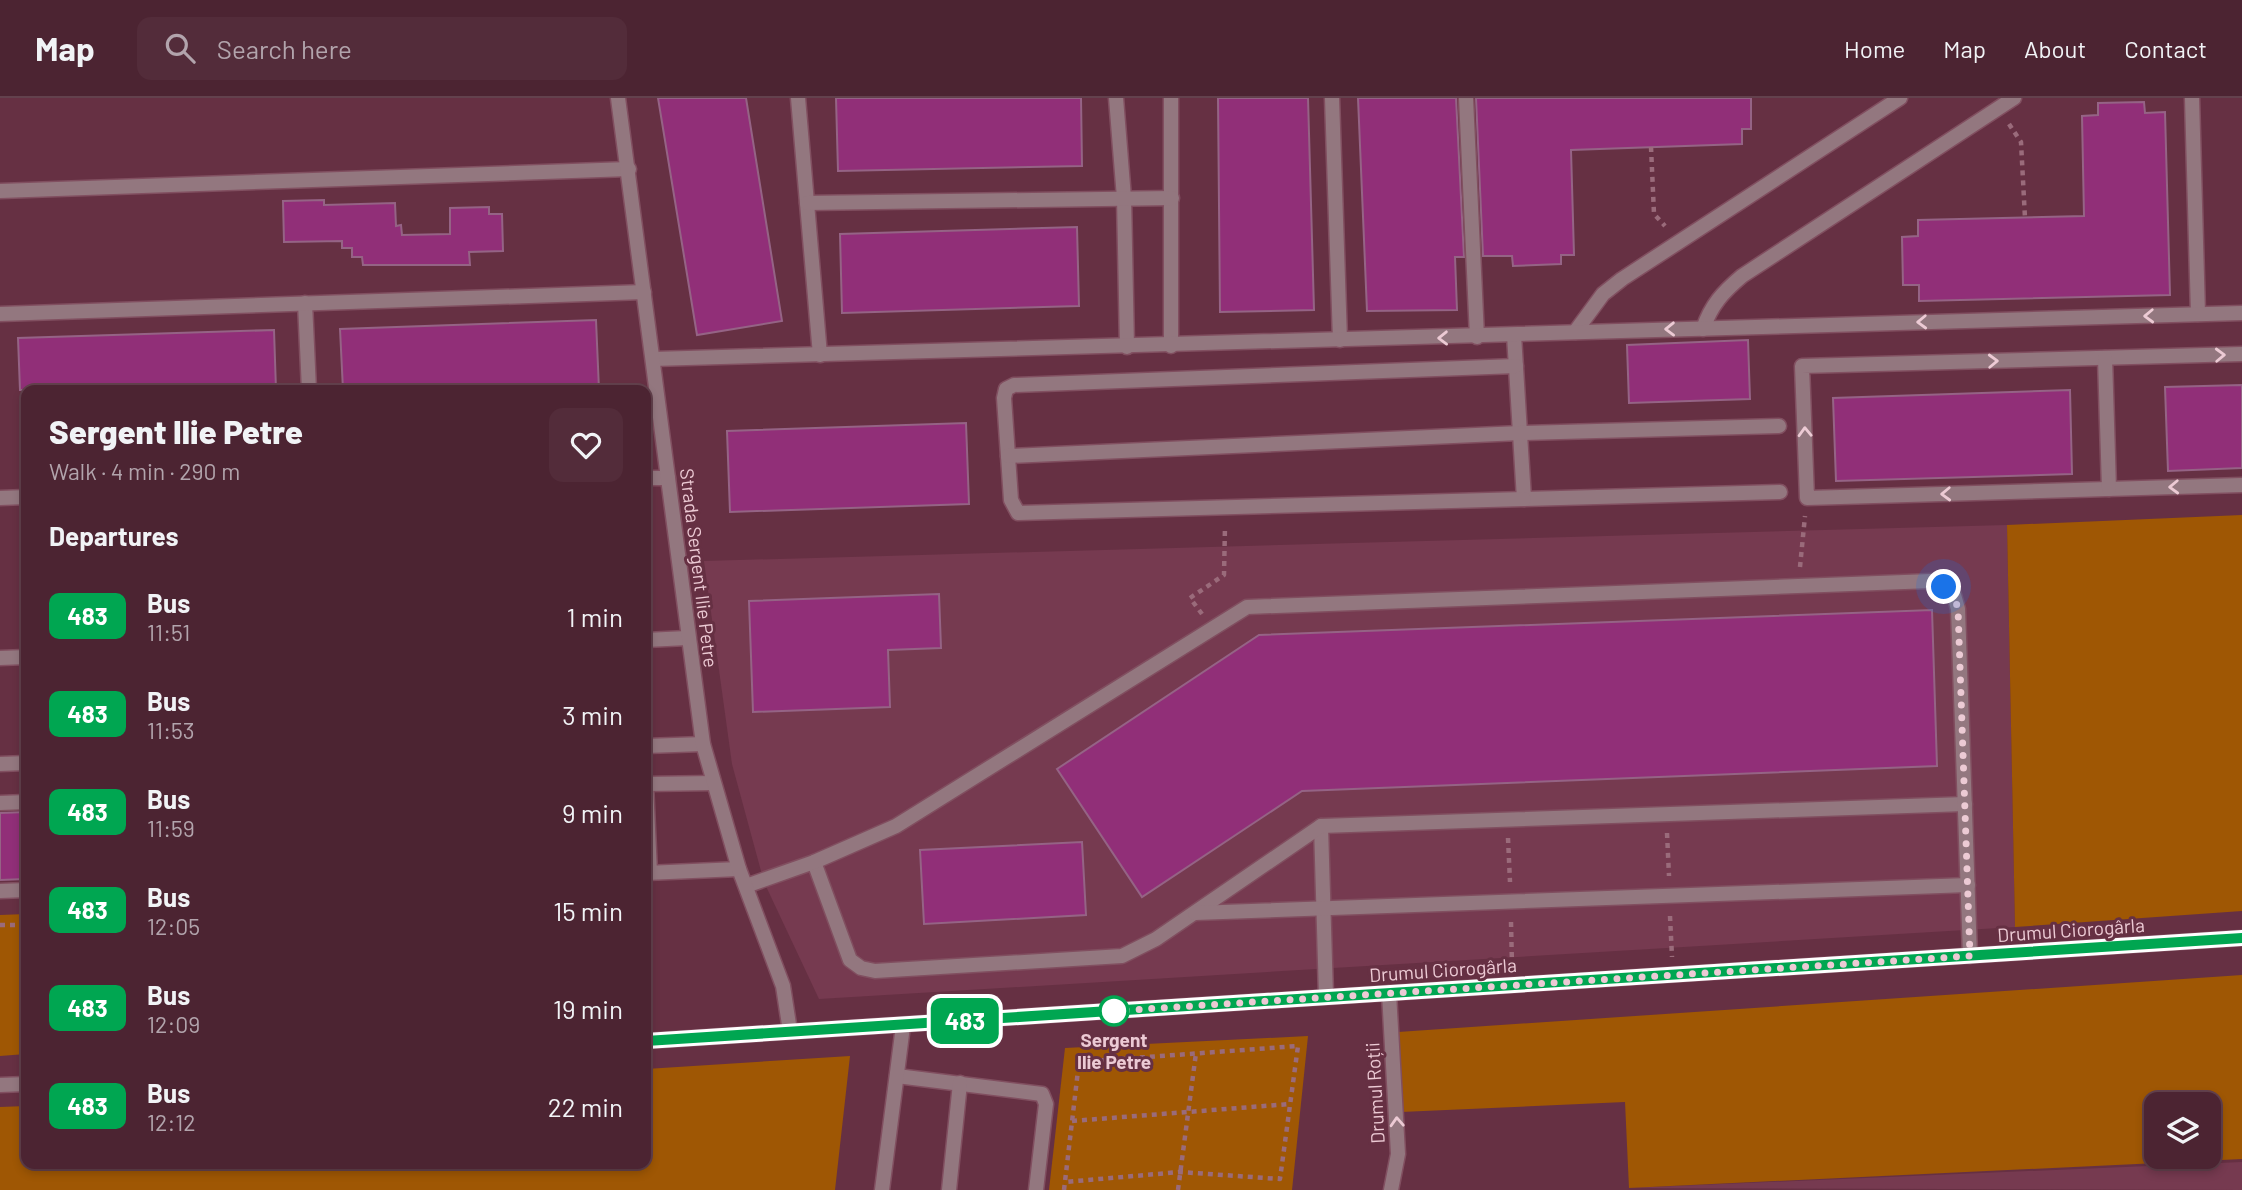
<!DOCTYPE html>
<meta charset="utf-8">
<style>
:root{--surface:#4c2432;--page:#532c3a;--text:#f1f3f6;--muted:#b2a4ac;--line:#63414d}
body{margin:0;font-family:Barlow,sans-serif;background:var(--page);color:var(--text);height:100vh;display:flex;flex-direction:column;font-size:26px;white-space:nowrap}
*{box-sizing:border-box;margin:0}
p{font-size:23px;color:var(--muted)}
.icon{flex:none;width:38px;height:38px;fill:none;stroke:currentColor;stroke-width:2;stroke-linecap:round;stroke-linejoin:round}
.map{position:relative;flex:1;overflow:hidden}
.side{position:absolute;left:21px;top:287px;width:630px;height:784px;display:flex;flex-direction:column;background:var(--surface);border-radius:14px;box-shadow:0 4px 10px #0003,0 0 0 2px var(--line)}
.side>*{flex:none}
.badge{padding:0 14px;border-radius:10px;font-size:24px;line-height:46px}
.buttons{position:absolute;left:2144px;top:994px;display:grid;gap:14px}
.buttons a{display:grid;place-items:center;width:77px;height:77px;border-radius:14px;background:var(--surface);box-shadow:0 4px 10px #0003,0 0 0 2px var(--line);font-size:35px}
.you{position:absolute;width:35px;height:35px;margin:-18px;border:5px solid #fff;border-radius:50%;background:#1a73e8;box-shadow:0 0 0 10px #1a73e833}
.map>.badge{position:absolute;translate:-50% -50%;box-shadow:0 0 0 4px #fff}
h2{padding:0 28px;font-size:26px;line-height:63px}
.round{display:grid;place-items:center;flex:none;width:74px;height:74px;border-radius:14px;background:var(--page)}
.overview{display:flex;align-items:center;justify-content:space-between;height:119px;padding:0 28px}
h1{font-size:33px;font-weight:800;line-height:52px}
ul{padding:0;list-style:none}
li{display:flex;align-items:center;gap:21px;height:98px;padding:0 28px}
li div{flex:1}
li b{display:block;font-size:26px}
li em{font-style:normal}
li .badge{min-width:77px;font-weight:700;text-align:center}
header{display:flex;align-items:center;gap:42px;box-sizing:border-box;height:98px;padding:0 35px;background:var(--surface);border-bottom:2px solid var(--line)}
header strong{font-size:33px}
nav{display:flex;gap:38px;margin-inline-start:auto;font-size:24px}
.search{width:490px;height:63px;background:var(--page);display:flex;align-items:center;gap:18px;box-sizing:border-box;padding:0 24px;border-radius:14px;color:var(--muted);font-size:26px}
.map>svg:first-child{display:block}
</style>
<header>
<strong>Map</strong>
<div class="search"><svg class="icon" aria-label="search" viewBox="0 0 24 24"><circle cx="10" cy="10" r="6"/><path d="M15 15l6 6"/></svg>Search here</div>
<nav><a>Home</a><a>Map</a><a>About</a><a>Contact</a></nav>
</header>
<div class="map">
<svg width="2242" height="1092" viewBox="0 0 2242 1092">
<rect width="100%" height="100%" fill="#663043"/>
<!-- built -->
<g fill="#763a50">
<polygon points="2007,427 2015,829 819,901 764,784 732,666 704,463"/>
<polygon points="2242,1064 2242,1092 1629,1090"/>
</g>
<!-- green -->
<g fill="#9f5704" fill-rule="evenodd">
<polygon points="2242,417 2242,813 2015,829 2007,427"/>
<polygon points="26,816 26,956 0,958 0,817"/>
<path d="M 2242,877 L 2242,1061 L 1629,1090 L 1625,1004 L 1401,1014 L 1398,934 ZM 2156,1006 L 2208,1006 L 2208,1059 L 2156,1059 Z"/>
<polygon points="1308,938 1292,1092 1049,1092 1065,950"/>
<polygon points="850,958 835,1092 0,1092 0,1009 26,1008 26,1066 646,1066 646,971"/>
</g>
<!-- building -->
<g fill="#912f78" stroke="#956385" stroke-width="2">
<polygon points="658,0 746,0 782,223 697,237"/>
<polygon points="836,0 1081,0 1082,68 838,73"/>
<polygon points="1218,0 1308,0 1314,212 1220,214"/>
<polygon points="1358,0 1456,0 1464,159 1455,159 1457,212 1367,213"/>
<polygon points="1476,0 1751,0 1751,31 1742,31 1742,46 1571,52 1574,157 1561,157 1561,166 1513,168 1512,158 1483,158"/>
<polygon points="2144,4 2145,15 2165,14 2170,197 1919,203 1919,187 1903,187 1902,139 1918,138 1918,122 2084,118 2082,18 2098,17 2098,5"/>
<polygon points="324,102 324,107 395,105 396,128 401,127 402,137 450,136 450,110 489,109 489,116 502,116 503,153 469,154 470,167 363,167 362,159 352,159 352,150 342,150 342,143 284,144 283,103"/>
<polygon points="1077,129 1079,208 842,215 840,136"/>
<polygon points="596,222 599,292 343,292 340,231"/>
<polygon points="274,232 276,292 20,292 18,240"/>
<polygon points="1748,242 1750,301 1629,305 1627,247"/>
<polygon points="2242,287 2242,370 2168,373 2165,289"/>
<polygon points="2070,292 2072,376 1836,383 1833,300"/>
<polygon points="966,325 969,406 730,414 727,333"/>
<polygon points="939,496 941,550 888,552 890,609 753,614 749,503"/>
<polygon points="1932,512 1937,668 1302,693 1142,799 1057,671 1259,537"/>
<polygon points="26,714 26,781 0,782 0,715"/>
<polygon points="1082,744 1086,817 924,826 920,752"/>
</g>
<g fill="none" stroke-linecap="round" stroke-linejoin="round">
<defs>
<g id="service">
<polyline points="798,0 820,257"/>
<polyline points="1116,0 1124,100 1127,249"/>
<polyline points="1171,0 1171,248"/>
<polyline points="1332,0 1340,242"/>
<polyline points="1466,0 1477,239"/>
<polyline points="2192,0 2198,216"/>
<polyline points="0,93 629,71"/>
<polyline points="807,105 1172,100"/>
<polyline points="305,205 309,292"/>
<polyline points="0,216 644,194"/>
<path d="M 1703,231 C 1711,207 1723,194 1742,178 L 2014,0"/>
<polyline points="1575,234 1603,196 1622,181 1900,0"/>
<polyline points="1514,237 1524,401 1780,394"/>
<polyline points="2242,256 1802,268 1807,400 2242,387"/>
<polyline points="2105,260 2109,391"/>
<polyline points="653,261 2242,215"/>
<polyline points="1516,268 1014,287 1006,291 1004,300 1011,402 1018,415 1524,401"/>
<polyline points="1008,358 1520,335 1779,328"/>
<polyline points="646,380 668,380"/>
<polyline points="0,400 26,399"/>
<polyline points="646,542 687,540"/>
<polyline points="0,560 26,559"/>
<polyline points="646,648 703,646"/>
<polyline points="0,666 26,665"/>
<polyline points="646,686 650,775"/>
<polyline points="646,686 713,685"/>
<polyline points="0,705 26,704"/>
<polyline points="1321,728 1326,898"/>
<polyline points="814,764 850,862 861,870 875,873 1122,858 1156,841 1321,728 1965,706"/>
<polyline points="646,775 739,771"/>
<polyline points="746,788 814,764 896,728 1247,509 1931,483 1954,497 1958,511 1970,858"/>
<polyline points="0,793 26,792"/>
<polyline points="1195,815 1968,787"/>
<polyline points="897,978 1042,996 1046,1006 1036,1092"/>
<polyline points="882,1092 903,928"/>
<polyline points="949,1092 960,985"/>
</g>
<g id="minor">
<polyline points="618,0 703,646 739,771 783,888 790,933"/>
<polyline points="1389,895 1398,1056 1391,1092"/>
<polyline points="646,943 2242,840"/>
<polyline points="0,987 26,986"/>
</g>
</defs>
<!-- service casing -->
<use href="#service" stroke="#814f60" stroke-width="17"/>
<!-- minor casing -->
<use href="#minor" stroke="#814f60" stroke-width="17"/>
<!-- path -->
<g stroke="#9a6b7b" stroke-width="4.5" stroke-dasharray="5 5" stroke-linecap="butt">
<polyline points="2009,26 2021,44 2025,120"/>
<polyline points="1651,49 1654,116 1665,128"/>
<polyline points="1800,469 1805,418"/>
<polyline points="1202,516 1190,500 1224,477 1225,428"/>
<polyline points="1667,735 1669,778"/>
<polyline points="1508,740 1510,784"/>
<polyline points="1670,818 1672,859"/>
<polyline points="1511,824 1512,868"/>
<polyline points="0,827 26,827"/>
<polyline points="1072,1023 1290,1006"/>
<polyline points="1064,1092 1079,964 1298,948 1280,1081 1180,1074 1065,1084"/>
<polyline points="1178,1092 1196,955"/>
</g>
<!-- service -->
<use href="#service" stroke="#93777f" stroke-width="14"/>
<!-- minor -->
<use href="#minor" stroke="#93777f" stroke-width="14"/>
</g>
<!-- one-way arrows -->
<defs><path id="oneway-chevron" d="M-2-3.5L2.5 0L-2 3.5" fill="none" stroke-width="1.6" stroke-linecap="round" stroke-linejoin="round" transform="scale(1.75)"/></defs>
<g stroke="#eccad4">
<use href="#oneway-chevron" transform="translate(2149 218) rotate(178)"/>
<use href="#oneway-chevron" transform="translate(1922 224) rotate(178)"/>
<use href="#oneway-chevron" transform="translate(1670 231) rotate(179)"/>
<use href="#oneway-chevron" transform="translate(1443 240) rotate(179)"/>
<use href="#oneway-chevron" transform="translate(2220 257) rotate(-2)"/>
<use href="#oneway-chevron" transform="translate(1993 263) rotate(-2)"/>
<use href="#oneway-chevron" transform="translate(1805 334) rotate(-92)"/>
<use href="#oneway-chevron" transform="translate(2174 389) rotate(178)"/>
<use href="#oneway-chevron" transform="translate(1946 396) rotate(178)"/>
<use href="#oneway-chevron" transform="translate(1397 1024) rotate(-93)"/>
</g>
<g fill="none" stroke-linecap="round" stroke-linejoin="round">
<defs>
<polyline id="line" points="646,943 2242,840"/>
</defs>
<!-- line casing -->
<use href="#line" stroke="#fff" stroke-width="16"/>
<!-- line -->
<use href="#line" stroke="#00a651" stroke-width="10"/>
<!-- walk -->
<polyline stroke="#eccad4" stroke-width="7" stroke-dasharray="0 12.6" points="1114,913 1970,858 1958,511 1954,498 1944,489"/>
</g>
<!-- markers -->
<circle fill="#fff" stroke="#00a651" stroke-width="3.5" cx="1114" cy="913" r="14"/>
<g text-anchor="middle" stroke-width="6" stroke-linejoin="round" paint-order="stroke">
<!-- street labels -->
<g font-size="19" fill="#eccad4" stroke="#663043">
<text transform="translate(699 470) rotate(83)" y="7">Strada Sergent Ilie Petre</text>
<text transform="translate(2071 832) rotate(-4)" y="7">Drumul Ciorogârla</text>
<text transform="translate(1443 872) rotate(-4)" y="7">Drumul Ciorogârla</text>
<text transform="translate(1375 995) rotate(-93)" y="7">Drumul Roții</text>
</g>
<!-- stop labels -->
<g font-size="19" font-weight="bold" fill="#eccad4" stroke="#663043">
<text x="1114" y="949">Sergent<tspan x="1114" dy="22">Ilie Petre</tspan></text>
</g>
</g>
</svg>
<div class="buttons">
<a><svg class="icon" aria-label="layers" viewBox="0 0 24 24"><path d="M12 4l9 5-9 5-9-5zM3 14l9 5 9-5"/></svg></a>
</div>
<div class="you" style="left:1944px;top:489px"></div>
<b class="badge" style="left:965px;top:923px;background:#00a651;color:#fff">483</b>
<section class="side">
<div class="overview"><div><h1>Sergent Ilie Petre</h1><p>Walk · 4 min · 290 m</p></div><a class="round"><svg class="icon" aria-label="heart" viewBox="0 0 24 24"><path d="M12 20l-8-8c-3-5 5-10 8-4 3-6 11-1 8 4z"/></svg></a></div>
<h2>Departures</h2>
<ul>
<li><span class="badge" style="background:#00a651;color:#fff">483</span><div><b>Bus</b><p>11:51</p></div><em>1 min</em></li>
<li><span class="badge" style="background:#00a651;color:#fff">483</span><div><b>Bus</b><p>11:53</p></div><em>3 min</em></li>
<li><span class="badge" style="background:#00a651;color:#fff">483</span><div><b>Bus</b><p>11:59</p></div><em>9 min</em></li>
<li><span class="badge" style="background:#00a651;color:#fff">483</span><div><b>Bus</b><p>12:05</p></div><em>15 min</em></li>
<li><span class="badge" style="background:#00a651;color:#fff">483</span><div><b>Bus</b><p>12:09</p></div><em>19 min</em></li>
<li><span class="badge" style="background:#00a651;color:#fff">483</span><div><b>Bus</b><p>12:12</p></div><em>22 min</em></li>
</ul>
</section>
</div>
